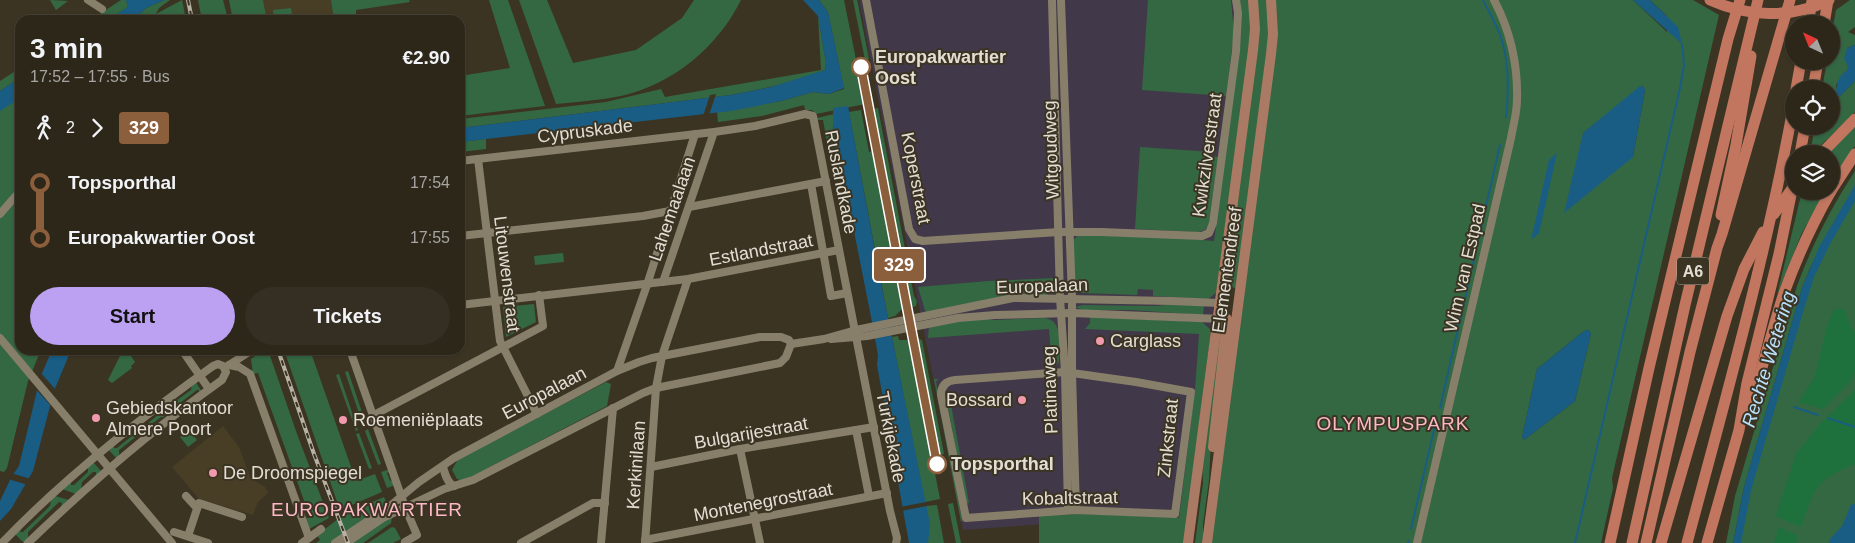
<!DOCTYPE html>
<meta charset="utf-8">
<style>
:root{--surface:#2d271a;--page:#352f23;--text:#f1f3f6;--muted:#a7a5a2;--line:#484439;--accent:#bca0f2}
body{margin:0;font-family:Arial,sans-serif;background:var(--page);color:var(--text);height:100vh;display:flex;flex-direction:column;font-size:19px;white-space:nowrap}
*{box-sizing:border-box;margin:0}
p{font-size:16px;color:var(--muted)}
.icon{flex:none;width:28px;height:28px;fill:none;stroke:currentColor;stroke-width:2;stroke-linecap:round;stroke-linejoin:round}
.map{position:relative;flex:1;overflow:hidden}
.panel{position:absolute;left:15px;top:15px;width:450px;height:340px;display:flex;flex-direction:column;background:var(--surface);border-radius:15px;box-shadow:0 1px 4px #0004,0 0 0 1px var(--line)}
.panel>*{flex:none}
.badge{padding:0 10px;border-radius:4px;font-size:18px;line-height:32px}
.needle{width:32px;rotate:317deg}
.tools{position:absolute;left:1785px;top:15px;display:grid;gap:10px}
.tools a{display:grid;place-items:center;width:55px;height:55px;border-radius:50%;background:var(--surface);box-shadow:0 1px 4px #0004,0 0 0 1px var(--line);font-size:25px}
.map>.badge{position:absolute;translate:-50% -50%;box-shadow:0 0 0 2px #fff}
.legs{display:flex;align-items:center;gap:8px;height:55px;padding:0 15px;font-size:16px}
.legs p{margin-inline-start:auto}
.head{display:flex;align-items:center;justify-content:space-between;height:85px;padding:0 15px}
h1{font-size:28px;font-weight:800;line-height:38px}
.button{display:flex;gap:10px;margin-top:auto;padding:10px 15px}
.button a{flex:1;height:58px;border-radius:30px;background:var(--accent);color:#111;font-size:20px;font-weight:800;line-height:58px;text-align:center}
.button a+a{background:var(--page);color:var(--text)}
ul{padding:0 15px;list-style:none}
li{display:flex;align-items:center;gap:18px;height:55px;font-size:19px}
li i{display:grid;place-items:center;width:8px;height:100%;margin:0 6px;background:currentColor}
li i::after{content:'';width:12px;height:12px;margin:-6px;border:4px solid;border-radius:50%;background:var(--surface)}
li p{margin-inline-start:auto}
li:first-child i{background:linear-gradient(#0000 50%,currentColor 0)}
li:last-child i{background:linear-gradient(currentColor 50%,#0000 0)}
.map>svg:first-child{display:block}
</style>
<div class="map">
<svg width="1855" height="543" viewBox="0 0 1855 543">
<rect width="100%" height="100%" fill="#3c3423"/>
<!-- industrial -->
<polygon fill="#413849" points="859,0 1243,0 1247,23 1233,160 1184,529 1072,522 963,530"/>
<!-- built -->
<g fill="#483d25">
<polygon points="263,0 331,0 334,20 267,20"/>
<polygon points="223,426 239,447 251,479 265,487 268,493 258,502 253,515 199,499 172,467"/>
</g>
<!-- green -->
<g fill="#346843" fill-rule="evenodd">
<polygon points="50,0 68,1 56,10"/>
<polygon points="121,0 126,0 128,7 108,20 91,20"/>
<polygon points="164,0 170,0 159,8 156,14 182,0 186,20 133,20 146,8"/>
<polygon points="198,0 223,0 228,20 202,20"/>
<polygon points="229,0 263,0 267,20 233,20"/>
<polygon points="331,0 409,0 410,2 356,10 356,20 334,20"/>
<polygon points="489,0 508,0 545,106 460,116 460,76 510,68"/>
<path d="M 519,0 L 547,0 L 573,63 L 636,50 L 682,18 L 694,0 L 741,0 C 717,48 673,84 621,96 C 600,100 577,102 556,104 Z"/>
<polygon points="819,0 844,0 865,104 816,114 812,110 805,110 804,105 762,116 718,122 717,112 781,101 813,92 829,94 844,89 828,12"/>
<polygon points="853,0 857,0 858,4 869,59 865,60"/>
<polygon points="1148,0 1231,0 1234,33 1226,96 1142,90"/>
<polygon points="1239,0 1249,0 1251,35 1216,293 1208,299 1153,296 1153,290 1138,289 1137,295 1081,293 1075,288 1073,240 1079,235 1178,238 1214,241 1239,48 1241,29"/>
<polygon points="1256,0 1267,0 1270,28 1237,288 1225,287"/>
<path d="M 1275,0 L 1633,0 L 1667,32 L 1667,16 L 1650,0 L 1693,0 L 1719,15 L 1612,478 L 1613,488 L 1601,543 L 1211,543 ZM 1643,86 L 1645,90 L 1633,157 L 1583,133 ZM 1589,330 L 1591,334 L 1575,401 L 1524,440 L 1522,437 L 1537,369 L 1584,331 Z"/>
<path d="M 1850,0 L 1855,0 L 1855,27 L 1848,32 L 1855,35 L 1855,45 L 1847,48 L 1847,70 L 1836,85 C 1838,92 1836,95 1831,99 L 1831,89 L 1822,89 L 1827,61 L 1831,61 L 1831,38 L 1836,10 Z"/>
<polygon points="291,8 293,20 274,20 273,10"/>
<path d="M 818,16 L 826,63 L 825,70 C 795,82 763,89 731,95 L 460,128 L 460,119 L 606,102 L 661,89 L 665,97 L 821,70 Z"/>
<polygon points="20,68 20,78 0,91 0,81"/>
<polygon points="1855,81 1855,112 1812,154 1810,154 1815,126 1831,126 1831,105"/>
<polygon points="20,97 20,350 41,350 28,381 7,468 4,472 0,471 0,109"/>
<polygon points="878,108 914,296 917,301 916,306 911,307 873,109"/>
<polygon points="861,110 869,152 874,151 903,308 895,316 888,318 849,112"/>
<polygon points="834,114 833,125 843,173 833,175 823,120 817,120 817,118"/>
<polygon points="1855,125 1855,146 1831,180 1831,154 1828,154"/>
<polygon points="486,139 486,149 460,152 460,142"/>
<polygon points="1140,147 1213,152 1212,156 1218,157 1209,223 1205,230 1198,232 1135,229"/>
<path d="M 1855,171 L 1855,186 L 1810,268 L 1802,288 L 1744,487 L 1733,543 L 1726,543 L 1735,496 L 1797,286 C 1812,245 1831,208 1855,171 Z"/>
<polygon points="1802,191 1825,191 1801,235 1777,295"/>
<polygon points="1855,192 1855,543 1737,543 1761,438 1815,262"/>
<polygon points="563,253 564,262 535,265 534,256"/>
<polygon points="1055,278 1055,289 1047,295 1020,296 926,314 918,287 988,281"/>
<polygon points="534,304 536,322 506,337 503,307"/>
<polygon points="1175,304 1204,305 1203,315 1132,310 1083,310 1075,307 1083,305 1156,306"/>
<polygon points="1090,317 1202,322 1211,330 1184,543 1039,543 1039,515 1086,514 1179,518 1195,390 1199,334 1085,329 1090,323"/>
<path d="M 983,318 L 993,320 L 1045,318 C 1064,321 1059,346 1059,362 L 1052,369 L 1049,329 L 928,338 L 929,326 Z"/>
<polygon points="898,336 899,340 909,340 940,499 925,502 892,337"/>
<polygon points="917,338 922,340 944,454 940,455"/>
<polygon points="1218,339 1224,340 1211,441 1209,480 1203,524 1203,543 1195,543 1203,483 1202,464"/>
<polygon points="123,350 127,350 135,362 131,366 132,368 112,383 108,380"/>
<polygon points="264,350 268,350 297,434 329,518 309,529 305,519 310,517 258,373 253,374 251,359"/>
<polygon points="284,350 310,350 356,481 375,474 382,492 340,510"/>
<polygon points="348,371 367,427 364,428 345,372"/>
<polygon points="339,374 358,430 356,431 336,375"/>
<polygon points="934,379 938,379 936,382 962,520 961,522"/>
<polygon points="195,381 202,392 199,394 199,390 197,390 176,406 175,409 170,408 170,403 173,403 191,390 192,383"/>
<polygon points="606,382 611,384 607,406 463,481 457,479 452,470 458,459"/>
<polygon points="949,394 969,503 966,504 946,397 946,395"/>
<polygon points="159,411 164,412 164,417 161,417 119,450 119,457 117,459 108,449 114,444 114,448 117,448 158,415"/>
<polygon points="368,429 381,464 378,465 365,431"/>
<polygon points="189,430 197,440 188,447 180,437"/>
<polygon points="359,433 372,468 369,469 356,434"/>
<polygon points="93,462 101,471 96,476 96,472 93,472 82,482 81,489 76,494 62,489 71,481 71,485 74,485 88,472 88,466"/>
<polygon points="387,470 390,471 387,473 390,481 393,480 395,485 387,488 381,472"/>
<polygon points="55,496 69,500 61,507 62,503 59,502 28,532 28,539 24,543 15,534 21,528 20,532 23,532 50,506 51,499"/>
<polygon points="384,497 387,504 330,543 316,543 320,540 317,535 346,513"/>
<polygon points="953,503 961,543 956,543 948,504"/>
<polygon points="937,505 944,543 928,543 926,506"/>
<polygon points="392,517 391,523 363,543 351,543 384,520"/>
<polygon points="392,527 395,528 401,539 393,543 368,543"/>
</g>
<!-- forest -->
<g fill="#1e713c">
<polygon points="1834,309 1845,309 1850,326 1855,332 1855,373 1849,383 1823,409 1799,402 1815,376 1827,326"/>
<path d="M 1855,390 L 1855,464 C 1815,480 1815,488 1801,527 L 1776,516 L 1796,454 L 1819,425 Z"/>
<polygon points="1779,527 1798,536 1796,543 1774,543"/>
</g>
<!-- water -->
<g fill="#195d84">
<polygon points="126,0 164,0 146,8 133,20 108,20 128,7"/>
<polygon points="803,0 819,0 828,12 844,88 829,94 813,92 781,101 731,111 460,142 460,128 731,95 771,87 825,70 826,63 818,16"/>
<polygon points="1633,0 1650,0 1678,27 1682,44"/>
<path d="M 1855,45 L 1855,81 L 1831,105 L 1831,99 C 1842,88 1831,83 1847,70 L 1847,64 L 1844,59 L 1847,48 Z"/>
<polygon points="20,78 20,98 0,111 0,91"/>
<polygon points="1640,86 1644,87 1645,90 1633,157 1564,213 1583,133"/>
<polygon points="848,106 881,283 930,524 928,543 909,543 877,365 878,355 872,322 833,125 833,108"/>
<polygon points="1557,153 1539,233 1531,240 1549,160"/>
<polygon points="1855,185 1855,201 1831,242 1814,277 1803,312 1751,490 1741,543 1733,543 1744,487 1802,288 1819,247"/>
<polygon points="1589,330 1591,334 1575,401 1524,440 1522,437 1537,369 1584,331"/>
<polygon points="52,350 71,350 54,391 33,471 11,509 0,521 0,501 12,476 19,466 40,378"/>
<polygon points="1855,504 1855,543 1829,543 1830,539 1842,526 1851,505"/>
</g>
<!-- pier -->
<g fill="#3c3423">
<polygon points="716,94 709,115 703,116 710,95"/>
<polygon points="40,372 56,390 51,406 35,388"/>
<polygon points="11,473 31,479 28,485 8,479 10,478"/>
<polygon points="926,502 927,506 901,511 900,507"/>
</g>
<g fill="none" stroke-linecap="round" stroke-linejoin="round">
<!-- stream -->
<g stroke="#195d84" stroke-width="2">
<path d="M 1483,0 C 1488,10 1494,21 1499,32 C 1509,57 1509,90 1506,117"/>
<polyline points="1794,407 1818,415"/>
<polyline points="1440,408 1500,145"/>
<polyline points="1828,418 1855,427"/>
<polyline points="1411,529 1437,417"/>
<polyline points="1408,543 1409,541"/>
<polyline points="1575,543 1680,88 1684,65 1682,44"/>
</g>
<!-- minor -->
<g stroke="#887f6b" stroke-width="8">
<polyline points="88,0 102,9"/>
<polyline points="866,0 909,229 915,239 923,241 1059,232 1101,232 1202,236 1209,233 1213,223 1236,51 1238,13 1236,0"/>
<polyline points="1052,0 1060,298 1065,372 1068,510"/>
<polyline points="1061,0 1072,298 1072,373 1076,510"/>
<polyline points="478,159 500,341 537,414"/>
<polyline points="460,161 714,132 755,126 805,114 813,116 890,511 897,538 896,543"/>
<polyline points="811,184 831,296 847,293"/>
<polyline points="689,207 826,181"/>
<polyline points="0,214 20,191"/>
<polyline points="460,236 643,216 670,211"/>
<polyline points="663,282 714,132"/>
<polyline points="460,305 688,279 839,250"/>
<polyline points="0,338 172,543"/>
<polyline points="831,339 867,336 958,318 995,315 1072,313 1222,319"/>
<polyline points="791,344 824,339 856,330 1013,298 1172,301 1219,303 1227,319"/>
<polyline points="182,350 209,389"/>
<polyline points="350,350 405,507 417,535 405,542"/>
<polyline points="229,365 239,367 250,374 309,538"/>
<polyline points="229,365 252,350"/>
<polyline points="617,371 647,285 695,134"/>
<path d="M 1065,372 L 1136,382 L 1191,392 L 1175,514 L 1076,510 L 966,518 L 941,395 C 941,386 946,381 955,380 Z"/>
<polyline points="372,416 543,326 539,295"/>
<polyline points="856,430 869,496"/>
<polyline points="740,449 760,543"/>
<path d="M 443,467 C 445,474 447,483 454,486"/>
<polyline points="651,467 740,449 874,427"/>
<polyline points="186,496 197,508"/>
<polyline points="174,532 208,543"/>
<polyline points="188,536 199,503 242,517"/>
<polyline points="645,540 887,493"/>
<path d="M 2,543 C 65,477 139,419 213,366 L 218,364 L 223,366 L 226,372 L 222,380 C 153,429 89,484 28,543"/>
<polyline points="302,543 321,529"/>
<polyline points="335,543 390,506 419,482 454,458 617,371 639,362 652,358 760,337 781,337 789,340 791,344"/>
<polyline points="346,543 383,518 444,489 473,480 643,393 656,388 780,363 786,357 791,344"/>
<polyline points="521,543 593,503 605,503"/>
<polyline points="601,543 613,408"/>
<polyline points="645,543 656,388 662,356 688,279"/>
<path d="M 1417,543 L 1511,138 C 1513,126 1517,113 1517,100 C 1518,64 1511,32 1494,0"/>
</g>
<!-- major -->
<g stroke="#ab7a64" stroke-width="10">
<polyline points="1213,447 1227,319"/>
<polyline points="1188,543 1253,50 1255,29 1253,0"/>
<polyline points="1207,543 1271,54 1273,34 1271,0"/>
</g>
<!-- highway -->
<g stroke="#c2765f" stroke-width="11">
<path d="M 1710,0 C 1748,17 1791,19 1829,0"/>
<polyline points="1808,24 1812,1"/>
<polyline points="1824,24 1828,0"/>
<polyline points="1796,89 1801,61"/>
<polyline points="1813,89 1818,61"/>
<polyline points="1800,154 1805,126"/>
<polyline points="1821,154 1855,119"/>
<polyline points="1831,191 1855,154"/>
<polyline points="1774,214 1794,186"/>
<polyline points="1721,215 1736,145 1751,56"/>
<path d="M 1747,410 C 1763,372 1771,332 1784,293 C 1797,257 1812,224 1831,191"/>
<polyline points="1610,543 1649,368 1728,39 1740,0"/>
<polyline points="1632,543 1685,305 1758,0"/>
<polyline points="1646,543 1690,352 1717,248 1722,234 1790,0"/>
<polyline points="1661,543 1727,316 1744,269 1763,232"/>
<path d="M 1687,543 C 1726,397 1767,252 1794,103"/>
<polyline points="1707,543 1739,430 1747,383 1779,254 1792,190"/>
</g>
<defs>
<g id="rail">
<polyline points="188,0 192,20"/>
<polyline points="278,350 314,454 348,543"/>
</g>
</defs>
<!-- rail casing -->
<use href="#rail" stroke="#b7b1a5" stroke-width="4"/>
<!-- rail -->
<use href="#rail" stroke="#3c3423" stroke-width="2" stroke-dasharray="5.5" stroke-linecap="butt"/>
</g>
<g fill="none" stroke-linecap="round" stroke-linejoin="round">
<defs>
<polyline id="line-1" points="861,67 937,464"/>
</defs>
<!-- line-1 casing -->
<use href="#line-1" stroke="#fff" stroke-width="11"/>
<!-- line-1 -->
<use href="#line-1" stroke="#8b5e3c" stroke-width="8"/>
</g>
<!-- markers -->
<g fill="#fff" stroke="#8b5e3c" stroke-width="2.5">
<circle cx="861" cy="67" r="9"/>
<circle cx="937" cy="464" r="9"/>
</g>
<g fill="#f29aad" stroke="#3c3423" stroke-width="2">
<circle cx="1100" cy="341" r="5"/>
<circle cx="1022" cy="400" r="5"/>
<circle cx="96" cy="418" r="5"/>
<circle cx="343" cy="420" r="5"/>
<circle cx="213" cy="473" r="5"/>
</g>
<g text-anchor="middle" stroke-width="4" stroke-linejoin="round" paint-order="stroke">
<!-- shield labels -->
<rect fill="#3c3423" stroke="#b1ab9f" stroke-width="1" x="1677" y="257.5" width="32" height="27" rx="4"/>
<g font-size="16" font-weight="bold" fill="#e3ded4">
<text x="1693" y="277">A6</text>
</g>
<!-- stop labels -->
<g font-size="18" font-weight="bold" fill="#e3ded4" stroke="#3c3423" text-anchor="start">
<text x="875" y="63">Europakwartier<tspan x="875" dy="21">Oost</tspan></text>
<text x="951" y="470">Topsporthal</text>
</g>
<!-- street labels -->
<g font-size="18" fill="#e3ded4" stroke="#3c3423">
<text transform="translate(585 131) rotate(-7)" y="6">Cypruskade</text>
<text transform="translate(1051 150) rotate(-92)" y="6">Witgoudweg</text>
<text transform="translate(1207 155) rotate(-82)" y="6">Kwikzilverstraat</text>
<text transform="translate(916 178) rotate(79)" y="6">Koperstraat</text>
<text transform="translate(841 182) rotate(79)" y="6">Ruslandkade</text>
<text transform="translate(672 209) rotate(-71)" y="6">Lahemaalaan</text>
<text transform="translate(761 250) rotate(-11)" y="6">Estlandstraat</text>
<text transform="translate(1465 268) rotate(-77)" y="6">Wim van Estpad</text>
<text transform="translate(1227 270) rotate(-82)" y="6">Elementendreef</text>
<text transform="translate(507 274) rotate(83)" y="6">Litouwenstraat</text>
<text transform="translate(1042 286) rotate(-2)" y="6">Europalaan</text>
<text transform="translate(1050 390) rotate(-92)" y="6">Platinaweg</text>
<text transform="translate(544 393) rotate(-28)" y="6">Europalaan</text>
<text transform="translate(751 433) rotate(-10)" y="6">Bulgarijestraat</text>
<text transform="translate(891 437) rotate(79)" y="6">Turkijekade</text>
<text transform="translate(1168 438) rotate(-84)" y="6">Zinkstraat</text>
<text transform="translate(636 465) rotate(-86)" y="6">Kerkinilaan</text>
<text transform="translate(1070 498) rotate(-1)" y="6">Kobaltstraat</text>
<text transform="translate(763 502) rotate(-11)" y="6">Montenegrostraat</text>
</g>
<!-- poi labels -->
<g font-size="18" fill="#e3ded4" stroke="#3c3423" text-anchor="start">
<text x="1110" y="347">Carglass</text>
<text x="1012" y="406" text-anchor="end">Bossard</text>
<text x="106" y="414">Gebiedskantoor<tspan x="106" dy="21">Almere Poort</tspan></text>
<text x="353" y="426">Roemeniëplaats</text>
<text x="223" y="479">De Droomspiegel</text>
</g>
<!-- water labels -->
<g font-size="19" font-style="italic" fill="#b8e0fc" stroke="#3c3423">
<text transform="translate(1768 359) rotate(-73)" y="7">Rechte Wetering</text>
</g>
<!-- neighbourhood labels -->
<g font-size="19" letter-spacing="1" fill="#fcb8c6" stroke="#3c3423">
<text x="1393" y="430">OLYMPUSPARK</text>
<text x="367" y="516">EUROPAKWARTIER</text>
</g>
</g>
</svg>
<div class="tools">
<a><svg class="needle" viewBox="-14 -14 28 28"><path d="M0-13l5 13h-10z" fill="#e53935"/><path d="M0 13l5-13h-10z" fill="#a7a5a2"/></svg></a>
<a><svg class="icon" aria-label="locate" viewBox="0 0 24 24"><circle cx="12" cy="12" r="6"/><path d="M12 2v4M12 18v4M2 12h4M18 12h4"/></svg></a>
<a><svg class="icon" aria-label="layers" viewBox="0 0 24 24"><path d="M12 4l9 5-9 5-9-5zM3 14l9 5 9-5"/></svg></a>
</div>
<b class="badge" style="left:899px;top:265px;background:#8b5e3c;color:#fff">329</b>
<section class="panel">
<div class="head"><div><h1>3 min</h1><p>17:52 – 17:55 · Bus</p></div><b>€2.90</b></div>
<div class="legs"><svg class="icon" aria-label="walk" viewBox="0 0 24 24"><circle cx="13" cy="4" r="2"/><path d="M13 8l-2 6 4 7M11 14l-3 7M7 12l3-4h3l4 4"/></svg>2<svg class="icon" aria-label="forward" viewBox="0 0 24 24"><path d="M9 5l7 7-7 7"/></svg><b class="badge" style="background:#8b5e3c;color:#fff">329</b></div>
<ul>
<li><i style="color:#8b5e3c"></i><b>Topsporthal</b><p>17:54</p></li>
<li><i style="color:#8b5e3c"></i><b>Europakwartier Oost</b><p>17:55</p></li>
</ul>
<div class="button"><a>Start</a><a>Tickets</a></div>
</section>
</div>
